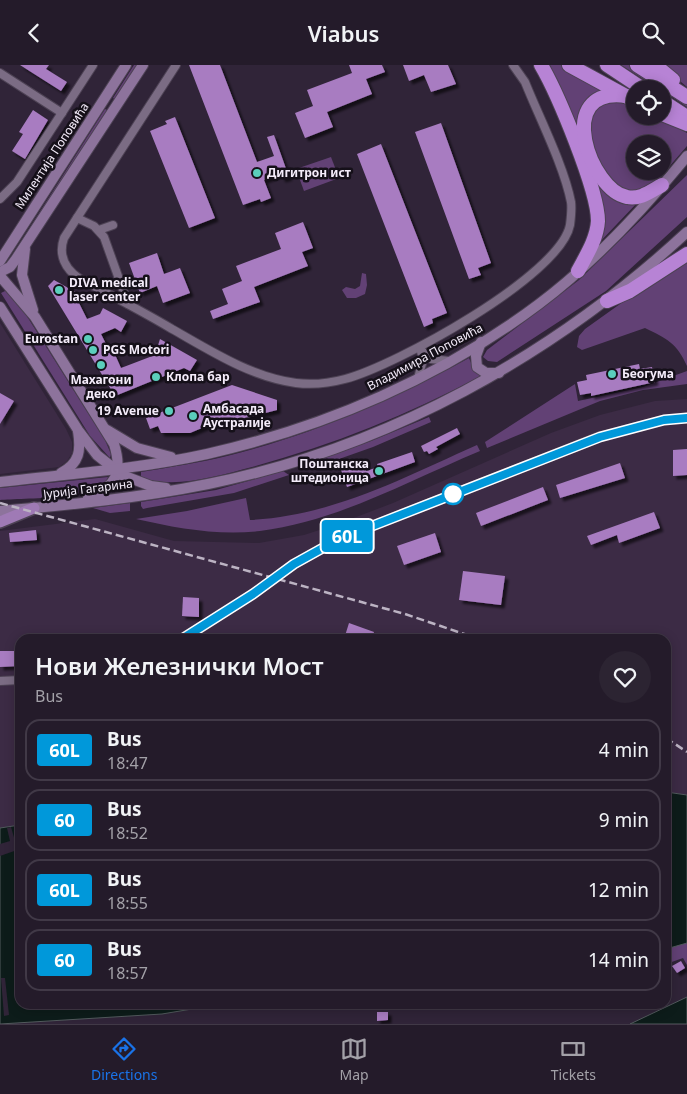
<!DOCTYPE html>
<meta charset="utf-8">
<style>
:root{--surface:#241b2a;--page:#2c2432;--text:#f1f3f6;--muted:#a3a1a8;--line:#413947;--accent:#1a73e8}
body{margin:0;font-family:"Noto Sans",sans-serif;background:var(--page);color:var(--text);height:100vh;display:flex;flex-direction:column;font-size:19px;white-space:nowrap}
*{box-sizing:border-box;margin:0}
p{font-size:16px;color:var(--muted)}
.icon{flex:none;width:28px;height:28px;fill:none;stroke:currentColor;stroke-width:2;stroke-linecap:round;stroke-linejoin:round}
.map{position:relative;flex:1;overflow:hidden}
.drawer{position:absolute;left:15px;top:569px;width:656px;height:375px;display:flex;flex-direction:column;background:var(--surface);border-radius:15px;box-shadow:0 2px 12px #0003,0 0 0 1px var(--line)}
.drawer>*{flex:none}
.badge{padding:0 10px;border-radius:4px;font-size:18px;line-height:32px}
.buttons{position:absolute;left:626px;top:15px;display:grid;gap:10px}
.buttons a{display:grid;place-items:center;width:45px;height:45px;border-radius:50%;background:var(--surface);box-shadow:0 2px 12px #0003,0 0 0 1px var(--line);font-size:25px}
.map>.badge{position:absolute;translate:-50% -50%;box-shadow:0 0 0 2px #fff}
.round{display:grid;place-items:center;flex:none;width:52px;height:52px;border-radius:26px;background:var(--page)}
.overview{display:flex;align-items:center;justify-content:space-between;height:85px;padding:0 20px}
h1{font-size:24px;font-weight:600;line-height:38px}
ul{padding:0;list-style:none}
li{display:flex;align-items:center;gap:15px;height:62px;margin:0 10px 8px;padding:0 10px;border:2px solid var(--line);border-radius:15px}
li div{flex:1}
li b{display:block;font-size:19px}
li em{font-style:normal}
li .badge{min-width:55px;font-weight:700;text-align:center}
header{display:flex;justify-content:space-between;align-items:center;height:65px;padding:0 20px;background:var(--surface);font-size:22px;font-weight:600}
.tabs{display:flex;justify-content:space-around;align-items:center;height:70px;border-top:1px solid var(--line);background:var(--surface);font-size:14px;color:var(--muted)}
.tabs a{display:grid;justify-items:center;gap:2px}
.tabs .active{color:var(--accent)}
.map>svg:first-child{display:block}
</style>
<header><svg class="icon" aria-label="back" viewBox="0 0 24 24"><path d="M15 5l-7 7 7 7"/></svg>Viabus<svg class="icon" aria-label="search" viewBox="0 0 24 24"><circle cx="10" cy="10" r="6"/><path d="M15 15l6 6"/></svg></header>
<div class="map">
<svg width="687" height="959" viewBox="0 0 687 959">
<defs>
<filter id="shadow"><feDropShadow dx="3.5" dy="3.5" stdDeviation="1" flood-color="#0009"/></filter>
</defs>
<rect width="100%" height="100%" fill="#302438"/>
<!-- built -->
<g fill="#3c2b45">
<polygon points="0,258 66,364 72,377 72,388 67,396 59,402 0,409"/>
<polygon points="687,334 687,730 666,727 666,574 20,574 20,760 0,763 0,466 95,454 174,476 259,478 304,470 338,459 393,438 551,368 600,350 655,336"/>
</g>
<!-- green -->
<g fill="#624175" fill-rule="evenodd">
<polygon points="134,0 138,0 116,35 113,33"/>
<path d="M 545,0 L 562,0 L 607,26 C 562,36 587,81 595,111 L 637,138 L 597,180 L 602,161 Z"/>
<polygon points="621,0 629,0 687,37 687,42 663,26 662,24 659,24"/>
<polygon points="661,0 687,0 687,22"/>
<path d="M 617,35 L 635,41 L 635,51 L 656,51 L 687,68 L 687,81 L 656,117 L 634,129 L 613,121 C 600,97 580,70 593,42 ZM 635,79 L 662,79 L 662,106 L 635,106 Z"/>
<polygon points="105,44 109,46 12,194 10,194"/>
<polygon points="331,92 339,113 304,126 296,104"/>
<polygon points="687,110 687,152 606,226 497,297 488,296 483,292 487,285 579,215"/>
<path d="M 687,195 L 687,301 C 677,278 667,274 645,263 L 582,285 L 577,282 L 579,271 L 585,264 L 648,219 Z"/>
<polygon points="362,208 366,209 367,220 365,229 356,233 347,233 342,225 346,222 355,224 360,221"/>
<polygon points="7,225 23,245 105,375 111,389 110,393 90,371 1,228"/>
<path d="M 469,293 L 474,305 L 481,311 C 408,350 332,380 252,402 C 217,411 177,424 141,413 L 141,407 C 170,402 199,398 227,391 C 312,370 392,335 469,293 Z"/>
<polygon points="687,306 687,319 643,325 600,336 487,383 485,377 575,319 578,336 643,322"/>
<polygon points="429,352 431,357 373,382 308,405 305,400 371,376"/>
<path d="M 477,380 L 480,386 C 408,416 338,456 260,466 C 218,471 176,463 136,454 L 187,446 L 246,433 L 250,455 C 332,451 403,413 477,380 Z"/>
<polygon points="283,406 289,410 234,428 147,443 143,444 141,441 141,437 216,425"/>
<path d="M 108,412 C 104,435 21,433 0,435 L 0,423 Z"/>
<polygon points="130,438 130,446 110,448 93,443"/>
<polygon points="687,832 687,900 683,893 666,899 666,837"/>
</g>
<!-- water -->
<g fill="#0d1c1a" stroke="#525a5d">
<polygon points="666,727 687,730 687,878 666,884"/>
<polygon points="20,760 20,939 205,939 198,943 162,949 0,959 0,763"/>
<polygon points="687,932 687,959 630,959"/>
<path d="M 428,939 L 465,939 C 457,944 436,945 428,939 Z"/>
</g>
<!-- pier -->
<g fill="#302438">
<polygon points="11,762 15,776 20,774 20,784 0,791 0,779 10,776 7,763"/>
<polygon points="1,913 5,913 9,950 4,951"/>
</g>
<!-- building -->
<g fill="#a87cc1" filter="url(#shadow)">
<polygon points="20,0 49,0 46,4 67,17 61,26"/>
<polygon points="189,0 220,0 257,97 274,91 267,72 274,70 289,112 282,114 280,109 264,115 271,133 261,137 260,134 243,140"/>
<polygon points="349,0 382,0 385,7 366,14 372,29 327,47 333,62 305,73 295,48 313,41 307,25 352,8"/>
<polygon points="403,0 448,0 456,19 431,27 424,10 409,16"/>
<polygon points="33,45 48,55 25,94 12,86 23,69 19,67"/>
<polygon points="175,52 215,153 189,163 150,66 167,59 165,56"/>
<polygon points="441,58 491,198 478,203 481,210 469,214 415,67"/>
<polygon points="381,79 447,248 432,254 433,258 424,262 357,89"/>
<polygon points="303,157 313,183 302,187 308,201 254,222 260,237 213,254 210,246 228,239 222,224 242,216 236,201 281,184 275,168"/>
<polygon points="157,188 164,209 180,203 190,228 163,238 157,221 140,228 129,198"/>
<polygon points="54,215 79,229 77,234 87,254 100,249 103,243 127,256 121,267 115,263 101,269 110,287 113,285 121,303 155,290 160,274 197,295 190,306 184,303 115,331 48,221"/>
<polygon points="639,299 640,304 652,302 655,317 591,331 591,328 580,330 577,317 587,315 586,310"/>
<polygon points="232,320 277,335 277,345 223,359 221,355 190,368 161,368 158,361 150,364 146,353"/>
<polygon points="0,328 14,336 0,359"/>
<polygon points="457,363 460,369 436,382 438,384 429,389 427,386 424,387 421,381"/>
<polygon points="687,384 687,410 673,411 673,385"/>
<polygon points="412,387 415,397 347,422 341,405 362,397 366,406 378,402 377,399"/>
<polygon points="620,398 625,413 560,433 556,420"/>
<polygon points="543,422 548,435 481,461 476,448"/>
<polygon points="654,447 660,463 619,478 617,470 591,480 587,471"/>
<polygon points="36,465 37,475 10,477 9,468"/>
<polygon points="435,468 441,487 404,500 397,481"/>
<polygon points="463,506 505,511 501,540 459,535"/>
<polygon points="183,532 199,533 199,552 182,551"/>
<polygon points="349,558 374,567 372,574 344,574"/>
<polygon points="0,586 19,586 20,601 0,602"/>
<polygon points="681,896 685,903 677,908 672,901"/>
<polygon points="377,947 388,947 388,955 377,956"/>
</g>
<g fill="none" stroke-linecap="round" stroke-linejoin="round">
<defs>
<g id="street">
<path d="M 176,0 L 64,173 C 58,190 65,204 80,214 C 111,230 142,246 172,264 C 211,286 251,312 296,318 C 312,320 330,318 345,314 C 395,301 560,211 570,160 C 571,152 572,144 571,137 C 564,101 539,52 525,17 L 513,0"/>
<polyline points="0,8 62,48"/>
<polyline points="0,134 17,117 93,0"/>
<polyline points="77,153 94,161 104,172 128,239"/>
<polyline points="99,165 113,160"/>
<polyline points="422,286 431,294 449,296"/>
<polyline points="418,313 423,295 420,282"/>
<polyline points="182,574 253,529 294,499 339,474 600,371 664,355 687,353"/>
<polyline points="0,616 20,615"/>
</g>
<g id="secondary">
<polyline points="25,184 22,210 33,245"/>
<polyline points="0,196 126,0"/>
<polyline points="0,207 10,202 16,194 143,0"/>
<path d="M 0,211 L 35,252 L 114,379 C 123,408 116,422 88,433"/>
<polyline points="0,242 78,365 97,390 122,410 151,421 166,423"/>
<polyline points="481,277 476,291 477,302 486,308 499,308"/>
<polyline points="107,365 137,383 171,392"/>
<path d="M 61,408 C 80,398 81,385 78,366"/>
<path d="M 0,417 C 69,409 139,404 207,389 C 326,362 442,312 539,239 C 595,197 643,145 687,91"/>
<path d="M 0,446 C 69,440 139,433 208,419 C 387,383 553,291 687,167"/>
</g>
<polyline id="primary" points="0,457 34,443"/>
<g id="highway">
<path d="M 541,0 C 558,29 598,125 598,156 C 597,174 586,191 578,206"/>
<polyline points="569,0 635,36"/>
<polyline points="607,0 643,24"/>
<polyline points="637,0 687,32"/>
<polyline points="655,0 673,15"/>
<path d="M 626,31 C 552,21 591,126 627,132 C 640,135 651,126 662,120"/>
<polyline points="662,36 687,52"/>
<polyline points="662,49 687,59"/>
<polyline points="607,236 630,226 687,189"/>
</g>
</defs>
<!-- street casing -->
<use href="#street" stroke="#4d4254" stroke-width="10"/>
<!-- secondary casing -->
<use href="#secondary" stroke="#4d4254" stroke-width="12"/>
<!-- primary casing -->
<use href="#primary" stroke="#4d4254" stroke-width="14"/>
<!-- highway casing -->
<use href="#highway" stroke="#4d4254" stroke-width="16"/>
<!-- street -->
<use href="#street" stroke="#7b6c84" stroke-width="8"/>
<!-- secondary -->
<use href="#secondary" stroke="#8d739c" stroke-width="10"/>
<!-- primary -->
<use href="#primary" stroke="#9f7ab5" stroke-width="11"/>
<!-- highway -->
<use href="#highway" stroke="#b783d5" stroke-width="14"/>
<!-- rail -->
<g stroke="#bcb3c3" stroke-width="2.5" stroke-dasharray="8 4" stroke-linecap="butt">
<polyline points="0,438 405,549 479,574"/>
<polyline points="666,673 687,687"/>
</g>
</g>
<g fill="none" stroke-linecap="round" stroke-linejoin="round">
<defs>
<polyline id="line" points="182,574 253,529 294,499 339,474 600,372 664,355 687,353"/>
</defs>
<!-- line casing -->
<use href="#line" stroke="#fff" stroke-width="11"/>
<!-- line -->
<use href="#line" stroke="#0098da" stroke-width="8"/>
</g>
<!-- markers -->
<g fill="#5bcebc" stroke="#151019" stroke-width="2">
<circle cx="257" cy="108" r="5"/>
<circle cx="59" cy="225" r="5"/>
<circle cx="88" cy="274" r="5"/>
<circle cx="93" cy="285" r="5"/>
<circle cx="101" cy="300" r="5"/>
<circle cx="612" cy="309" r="5"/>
<circle cx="156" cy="312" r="5"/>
<circle cx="169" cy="346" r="5"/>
<circle cx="193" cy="351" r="5"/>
<circle cx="379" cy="406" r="5"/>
</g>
<circle fill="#fff" stroke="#0098da" stroke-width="2.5" cx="453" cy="429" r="10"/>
<g text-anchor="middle" stroke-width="5" stroke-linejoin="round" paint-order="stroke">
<!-- street labels -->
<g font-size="12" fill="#f4ecfa" stroke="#151019">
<text transform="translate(52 91) rotate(-57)" y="4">Милентија Поповића</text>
<text transform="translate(425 292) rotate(-28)" y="4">Владимира Поповића</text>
<text transform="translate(88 424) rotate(-7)" y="4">Јурија Гагарина</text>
</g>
<!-- poi labels -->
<g font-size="12" font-weight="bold" fill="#f4ecfa" stroke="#151019" text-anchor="start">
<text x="267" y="112">Дигитрон ист</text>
<text x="69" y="222">DIVA medical<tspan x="69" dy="14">laser center</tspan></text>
<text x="78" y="278" text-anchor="end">Eurostan</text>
<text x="103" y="289">PGS Motori</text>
<text x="622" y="313">Беогума</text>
<text x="166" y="316">Клопа бар</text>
<text x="101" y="319" text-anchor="middle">Махагони<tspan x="101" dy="14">деко</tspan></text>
<text x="203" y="348">Амбасада<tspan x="203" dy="14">Аустралије</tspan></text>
<text x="159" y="350" text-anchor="end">19 Avenue</text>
<text x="369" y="403" text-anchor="end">Поштанска<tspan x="369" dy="14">штедионица</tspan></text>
</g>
</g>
</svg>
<div class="buttons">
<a><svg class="icon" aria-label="locate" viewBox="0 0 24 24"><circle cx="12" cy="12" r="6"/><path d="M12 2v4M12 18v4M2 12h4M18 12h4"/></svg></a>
<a><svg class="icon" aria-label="layers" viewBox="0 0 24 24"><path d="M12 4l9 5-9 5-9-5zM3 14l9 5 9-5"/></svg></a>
</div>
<b class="badge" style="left:347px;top:471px;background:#0098da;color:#fff">60L</b>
<section class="drawer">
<div class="overview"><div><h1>Нови Железнички Мост</h1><p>Bus</p></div><a class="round"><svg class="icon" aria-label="heart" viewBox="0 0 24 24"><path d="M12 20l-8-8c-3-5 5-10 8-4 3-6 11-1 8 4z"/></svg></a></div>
<ul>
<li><span class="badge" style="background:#0098da;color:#fff">60L</span><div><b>Bus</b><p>18:47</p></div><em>4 min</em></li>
<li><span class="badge" style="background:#0098da;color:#fff">60</span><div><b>Bus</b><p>18:52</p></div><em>9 min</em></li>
<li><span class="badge" style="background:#0098da;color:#fff">60L</span><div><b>Bus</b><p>18:55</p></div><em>12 min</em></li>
<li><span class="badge" style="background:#0098da;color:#fff">60</span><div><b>Bus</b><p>18:57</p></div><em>14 min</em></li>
</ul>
</section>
</div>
<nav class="tabs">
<a class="active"><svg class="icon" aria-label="directions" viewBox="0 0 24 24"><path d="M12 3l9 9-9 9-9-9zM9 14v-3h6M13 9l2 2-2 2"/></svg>Directions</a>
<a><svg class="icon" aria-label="map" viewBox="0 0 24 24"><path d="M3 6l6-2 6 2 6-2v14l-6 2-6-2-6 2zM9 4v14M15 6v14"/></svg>Map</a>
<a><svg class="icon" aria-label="tickets" viewBox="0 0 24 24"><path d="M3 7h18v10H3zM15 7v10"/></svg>Tickets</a>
</nav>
